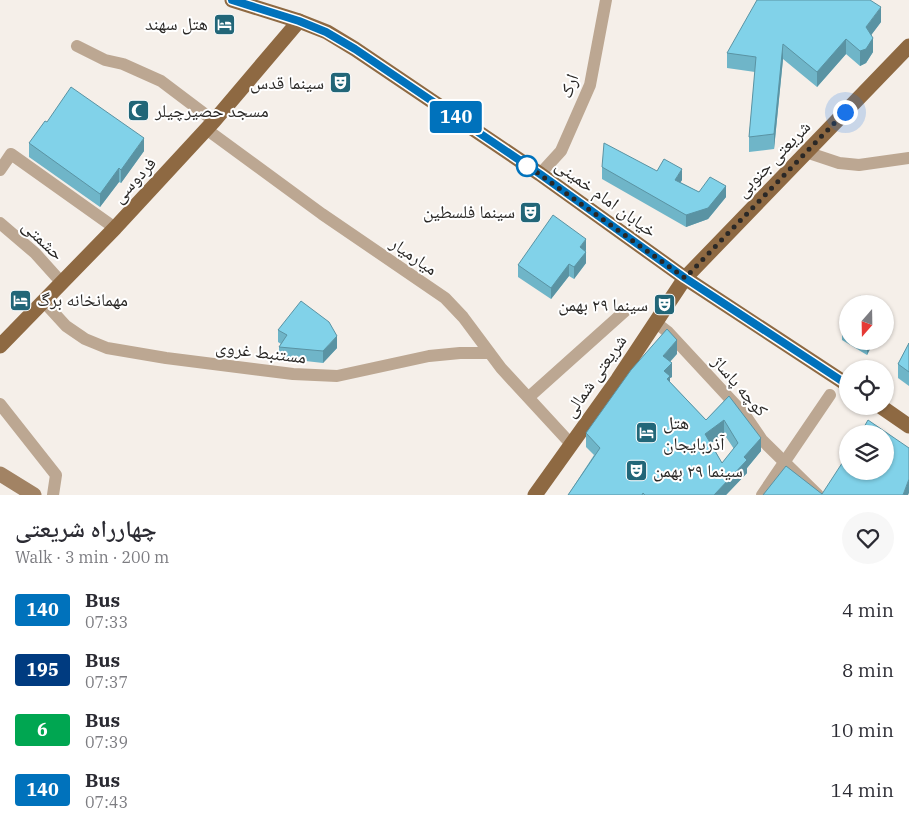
<!DOCTYPE html>
<meta charset="utf-8">
<style>
:root{--surface:#fff;--page:#f7f7f7;--text:#2b2b33;--muted:#7c7c81}
body{margin:0;font-family:"IBM Plex Serif","Noto Naskh Arabic",serif;background:var(--page);color:var(--text);height:100vh;display:flex;flex-direction:column;font-size:19px;white-space:nowrap}
*{box-sizing:border-box;margin:0}
p{font-size:16px;color:var(--muted)}
.icon{flex:none;width:28px;height:28px;fill:none;stroke:currentColor;stroke-width:2;stroke-linecap:round;stroke-linejoin:round}
.map{position:relative;height:495px;overflow:hidden}
.sheet{display:flex;flex-direction:column;background:var(--surface);flex:1}
.sheet>*{flex:none}
.badge{padding:0 10px;border-radius:4px;font-size:18px;line-height:32px}
.needle{width:32px;rotate:200deg}
.buttons{position:absolute;left:839px;top:295px;display:grid;gap:10px}
.buttons a{display:grid;place-items:center;width:55px;height:55px;border-radius:50%;background:var(--surface);box-shadow:0 1px 4px #0004;font-size:25px}
.you{position:absolute;width:25px;height:25px;margin:-12px;border:4px solid #fff;border-radius:50%;background:#1a73e8;box-shadow:0 0 0 8px #1a73e833}
.map>.badge{position:absolute;translate:-50% -50%;box-shadow:0 0 0 2px #fff}
.round{display:grid;place-items:center;flex:none;width:52px;height:52px;border-radius:26px;background:var(--page)}
.summary{display:flex;align-items:center;justify-content:space-between;height:85px;padding:0 15px}
h1{font-size:24px;font-weight:600;line-height:38px}
ul{padding:0;list-style:none}
li{display:flex;align-items:center;gap:15px;height:60px;padding:0 15px}
li div{flex:1}
li b{display:block;font-size:19px}
li em{font-style:normal}
li .badge{min-width:55px;font-weight:700;text-align:center}
.map>svg:first-child{display:block}
</style>
<div class="map">
<svg width="909" height="495" viewBox="0 0 909 495">
<rect width="100%" height="100%" fill="#f5efe9"/>
<g fill="none" stroke-linecap="round" stroke-linejoin="round">
<!-- street -->
<g stroke="#bca792" stroke-width="12">
<polyline points="77,46 105,60 123,64 161,81 214,121"/>
<polyline points="206,129 322,214 445,298 463,317 501,368 571,444"/>
<polyline points="806,152 839,163 859,165 909,158"/>
<polyline points="0,170 11,154 115,228"/>
<polyline points="540,174 561,151 590,85 606,0"/>
<polyline points="0,223 35,253 62,283"/>
<polyline points="44,302 66,326 85,339 107,348 166,358 293,374 337,376 429,356 460,353 489,353"/>
<polyline points="655,322 668,332 745,415 762,440 818,495"/>
<polyline points="529,397 625,311"/>
<polyline points="0,404 56,475 53,495"/>
<polyline points="762,495 830,395"/>
</g>
<!-- secondary -->
<polyline stroke="#a28364" stroke-width="15" points="0,474 34,495"/>
<!-- primary -->
<g stroke="#8e6942" stroke-width="15">
<polyline points="232,0 299,21 327,32 355,49 540,174 685,278 848,385"/>
<polyline points="0,346 115,228 214,121 299,21"/>
<polyline points="880,406 909,426"/>
<polyline points="535,495 618,379 685,278 909,46"/>
</g>
</g>
<!-- wall -->
<g fill="#6fb5c8" fill-rule="evenodd">
<polygon points="881,22 871,35 873,52 866,63 860,66 846,54 817,87 783,59 774,149 749,152 749,137 755,72 727,68 727,53"/>
<polygon points="47,122 144,151 121,183 119,182 100,207 29,157 29,143"/>
<polygon points="602,167 657,171 682,180 680,182 699,192 726,197 708,219 686,227 602,179"/>
<polygon points="586,250 586,263 574,279 569,276 551,299 518,277 518,265"/>
<polygon points="848,318 848,341 874,341 867,355 842,340 842,328"/>
<polygon points="278,330 337,348 323,363 279,358 279,347 281,344 278,342"/>
<polygon points="909,343 909,386 898,378 898,364"/>
<path d="M 677,354 L 670,362 L 672,377 L 670,378 L 670,382 L 706,420 L 729,396 L 761,451 L 747,468 L 747,473 L 726,495 L 568,495 L 594,455 L 586,447 L 586,433 ZM 724,434 L 734,449 L 722,463 L 711,443 Z"/>
</g>
<!-- shaded-wall -->
<g fill="#5a93a3">
<polygon points="881,7 881,22 866,42 866,27"/>
<polygon points="873,38 873,52 866,63 860,66 860,51"/>
<polygon points="846,39 846,54 817,87 817,72"/>
<polygon points="783,44 783,59 774,149 774,134"/>
<polygon points="144,138 144,151 121,183 121,170"/>
<polygon points="119,168 119,182 100,207 100,194"/>
<polygon points="682,169 682,180 675,191 675,180"/>
<polygon points="726,186 726,197 708,219 686,227 686,215"/>
<polygon points="586,239 586,250 580,259 580,247"/>
<polygon points="586,252 586,263 574,279 574,267"/>
<polygon points="569,264 569,276 551,299 551,288"/>
<polygon points="337,336 337,348 323,363 323,351"/>
<polygon points="677,340 677,354 663,369 663,356"/>
<polygon points="868,341 874,341 867,355 867,344"/>
<polygon points="672,363 672,377 670,378 670,389 664,371"/>
<polygon points="724,420 724,434 705,447 705,434"/>
<polygon points="761,438 761,451 747,468 747,473 726,495 714,495 744,457"/>
<polygon points="909,479 909,493 908,495 903,495"/>
</g>
<!-- building -->
<g fill="#81d2e9" stroke="#5a93a3" fill-rule="evenodd">
<polygon points="757,0 870,0 881,7 866,27 873,38 866,49 860,51 846,39 817,72 783,44 774,134 749,137 756,57 727,53"/>
<polygon points="71,87 144,138 121,170 119,168 100,194 29,143 45,121 47,122"/>
<polygon points="604,143 657,171 664,159 682,169 675,180 699,192 710,177 726,186 708,208 686,215 602,167"/>
<polygon points="553,215 586,239 580,247 586,252 574,267 569,264 551,288 518,265"/>
<polygon points="860,296 871,304 856,304"/>
<polygon points="301,301 329,322 337,336 323,351 279,347 287,335 278,330"/>
<polygon points="848,318 848,331 842,328"/>
<path d="M 667,329 L 677,340 L 663,356 L 672,363 L 664,371 L 670,376 L 667,379 L 706,420 L 729,396 L 761,438 L 744,457 L 747,460 L 714,495 L 645,495 L 643,493 L 642,495 L 568,495 L 600,448 L 586,433 L 631,370 ZM 724,420 L 738,443 L 722,463 L 705,434 Z"/>
<polygon points="909,343 909,372 898,364"/>
<polygon points="868,420 909,448 909,479 903,495 763,495 786,466 822,494 848,454 848,471 885,471 885,434 860,434"/>
</g>
<g fill="none" stroke-linecap="round" stroke-linejoin="round">
<defs>
<polyline id="line" points="232,0 299,21 326,32 355,49 540,174 685,278 848,385"/>
</defs>
<!-- line casing -->
<use href="#line" stroke="#fff" stroke-width="11"/>
<!-- line -->
<use href="#line" stroke="#0072bc" stroke-width="8"/>
<!-- walk -->
<polyline stroke="#2a2826" stroke-width="5" stroke-dasharray="0 9" points="527,166 525,164 685,278 845,112"/>
</g>
<!-- icons -->
<defs>
<symbol id="hotel-square" viewBox="-11 -11 22 22"><rect x="-9" y="-9" width="18" height="18" rx="4" fill="#226678" stroke="#fff"/><path d="M-6-4.5h1.5V1H6V5H4.5V3h-9V5H-6ZM-4 0a1.8 1.8 0 1 1 3.6 0ZM.5 0V-2.5h3Q6-2.5 6 0Z" fill="#fff"/></symbol>
<symbol id="theatre-square" viewBox="-11 -11 22 22"><rect x="-9" y="-9" width="18" height="18" rx="4" fill="#226678" stroke="#fff"/><path d="M-5-5.5Q0-4 5-5.5V0Q5 5 0 6Q-5 5-5 0ZM-3.3-2.5H-1v1.5H-3.3ZM1-2.5H3.3v1.5H1ZM-2.8 1Q0 5.5 2.8 1Z" fill="#fff"/></symbol>
<symbol id="mosque-square" viewBox="-11 -11 22 22"><rect x="-9" y="-9" width="18" height="18" rx="4" fill="#226678" stroke="#fff"/><path d="M3.5-4.9A6 6 0 1 0 3.5 4.9A5 5 0 1 1 3.5-4.9Z" fill="#fff"/></symbol>
</defs>
<g fill-rule="evenodd">
<use href="#hotel-square" x="212" y="12" width="25" height="25"/>
<use href="#theatre-square" x="328" y="70" width="25" height="25"/>
<use href="#mosque-square" x="126" y="98" width="25" height="25"/>
<use href="#theatre-square" x="518" y="200" width="25" height="25"/>
<use href="#hotel-square" x="8" y="288" width="25" height="25"/>
<use href="#theatre-square" x="652" y="292" width="25" height="25"/>
<use href="#hotel-square" x="634" y="420" width="25" height="25"/>
<use href="#theatre-square" x="624" y="458" width="25" height="25"/>
</g>
<!-- markers -->
<circle fill="#fff" stroke="#0072bc" stroke-width="2.5" cx="527" cy="166" r="10"/>
<g text-anchor="middle" stroke-width="4" stroke-linejoin="round" paint-order="stroke">
<!-- poi labels -->
<g font-size="18" fill="#2a2826" stroke="#fff" text-anchor="end">
<text x="208" y="30">هتل سهند</text>
<text x="324" y="89">سینما قدس</text>
<text x="155" y="117" text-anchor="start">مسجد حصیرچیلر</text>
<text x="515" y="218">سینما فلسطین</text>
<text x="37" y="306" text-anchor="start">مهمانخانه برگ</text>
<text x="648" y="311">سینما ٢٩ بهمن</text>
<text x="663" y="429" text-anchor="start">هتل<tspan x="663" dy="21">آذربایجان</tspan></text>
<text x="653" y="477" text-anchor="start">سینما ۲۹ بهمن</text>
</g>
<!-- street labels -->
<g font-size="18" fill="#2a2826" stroke="#fff">
<text transform="translate(569 86) rotate(-70)" y="6">ارک</text>
<text transform="translate(773 159) rotate(-46)" y="6">شریعتی جنوبی</text>
<text transform="translate(134 180) rotate(-47)" y="6">فردوسی</text>
<text transform="translate(606 198) rotate(36)" y="6">خیابان امام خمینی</text>
<text transform="translate(43 240) rotate(44)" y="6">حشمتی</text>
<text transform="translate(414 256) rotate(35)" y="6">میارمیار</text>
<text transform="translate(261 352) rotate(7)" y="6">مستنبط غروی</text>
<text transform="translate(595 376) rotate(-55)" y="6">شریعتی شمالی</text>
<text transform="translate(740 386) rotate(49)" y="6">کوچه پاساژ</text>
</g>
</g>
</svg>
<div class="buttons">
<a><svg class="needle" viewBox="-14 -14 28 28"><path d="M0-13l5 13h-10z" fill="#e53935"/><path d="M0 13l5-13h-10z" fill="#7c7c81"/></svg></a>
<a><svg class="icon" aria-label="locate" viewBox="0 0 24 24"><circle cx="12" cy="12" r="6"/><path d="M12 2v4M12 18v4M2 12h4M18 12h4"/></svg></a>
<a><svg class="icon" aria-label="layers" viewBox="0 0 24 24"><path d="M12 4l9 5-9 5-9-5zM3 14l9 5 9-5"/></svg></a>
</div>
<div class="you" style="left:845px;top:112px"></div>
<b class="badge" style="left:456px;top:117px;background:#0072bc;color:#fff">140</b>
</div>
<section class="sheet">
<div class="summary"><div><h1>چهارراه شریعتی</h1><p>Walk · 3 min · 200 m</p></div><a class="round"><svg class="icon" aria-label="heart" viewBox="0 0 24 24"><path d="M12 20l-8-8c-3-5 5-10 8-4 3-6 11-1 8 4z"/></svg></a></div>
<ul>
<li><span class="badge" style="background:#0072bc;color:#fff">140</span><div><b>Bus</b><p>07:33</p></div><em>4 min</em></li>
<li><span class="badge" style="background:#003b80;color:#fff">195</span><div><b>Bus</b><p>07:37</p></div><em>8 min</em></li>
<li><span class="badge" style="background:#00a651;color:#fff">6</span><div><b>Bus</b><p>07:39</p></div><em>10 min</em></li>
<li><span class="badge" style="background:#0072bc;color:#fff">140</span><div><b>Bus</b><p>07:43</p></div><em>14 min</em></li>
</ul>
</section>
